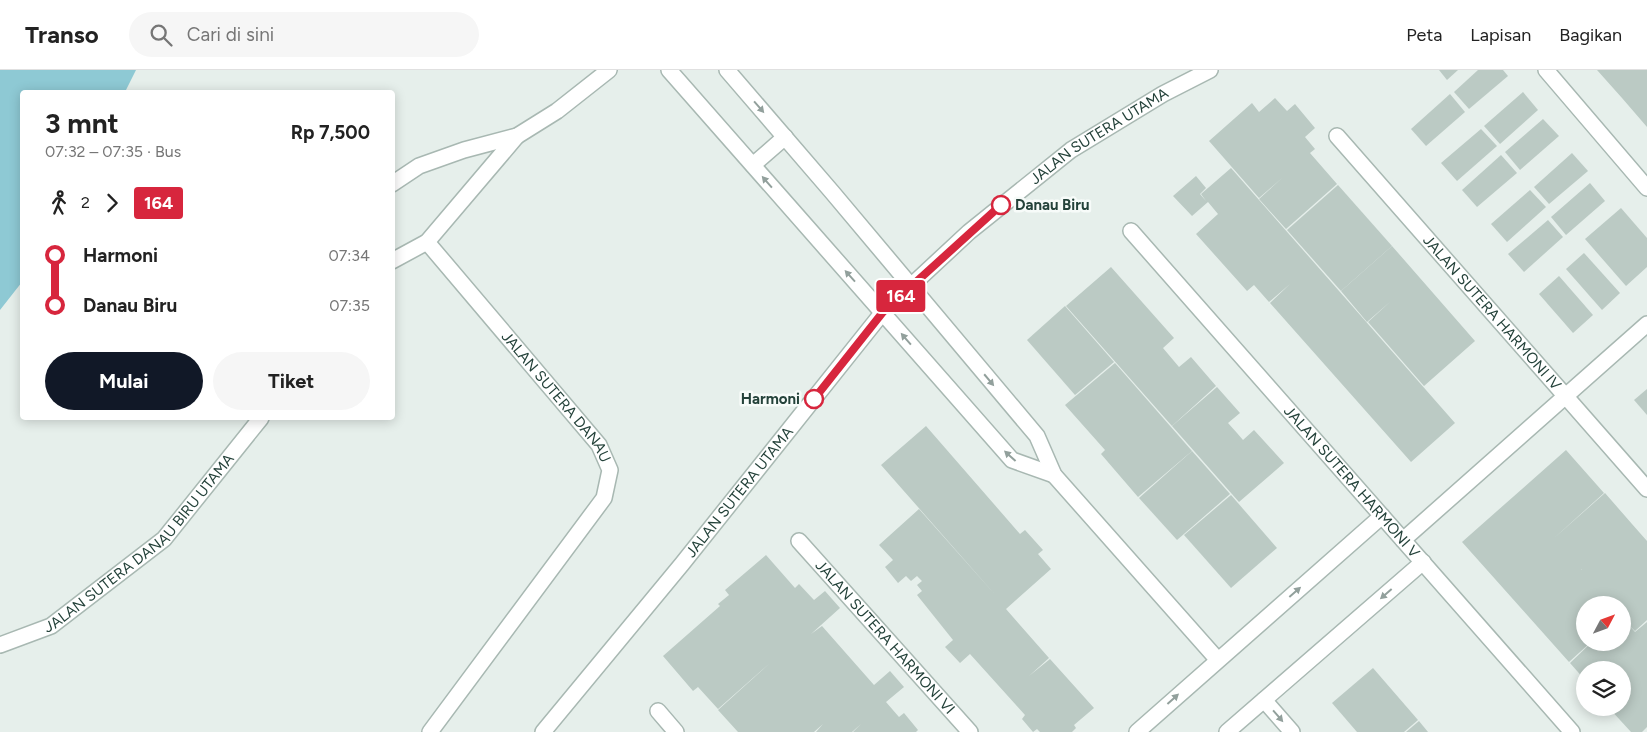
<!DOCTYPE html>
<html lang="id">
<meta charset="utf-8">
<style>
:root{--surface:#fff;--page:#f6f6f6;--text:#222;--muted:#767676;--line:#e0e0e0;--accent:#111827}
body{margin:0;font-family:Figtree,sans-serif;background:var(--page);color:var(--text);height:100vh;display:flex;flex-direction:column;font-size:19px;white-space:nowrap}
*{box-sizing:border-box;margin:0}
p{font-size:16px;color:var(--muted)}
.icon{flex:none;width:28px;height:28px;fill:none;stroke:currentColor;stroke-width:2;stroke-linecap:round;stroke-linejoin:round}
.map{position:relative;flex:1;overflow:hidden}
.details{position:absolute;left:20px;top:20px;width:375px;height:330px;display:flex;flex-direction:column;background:var(--surface);border-radius:5px;box-shadow:0 2px 12px #0003}
.details>*{flex:none}
.badge{padding:0 10px;border-radius:4px;font-size:18px;line-height:32px}
.needle{width:32px;rotate:49deg}
.tools{position:absolute;left:1576px;top:526px;display:grid;gap:10px}
.tools a{display:grid;place-items:center;width:55px;height:55px;border-radius:50%;background:var(--surface);box-shadow:0 2px 12px #0003;font-size:25px}
.map>.badge{position:absolute;translate:-50% -50%;box-shadow:0 0 0 2px #fff}
.legs{display:flex;align-items:center;gap:8px;height:55px;padding:0 25px;font-size:16px}
.legs p{margin-inline-start:auto}
.head{display:flex;align-items:center;justify-content:space-between;height:85px;padding:0 25px}
h1{font-size:28px;font-weight:700;line-height:38px}
.cta{display:flex;gap:10px;margin-top:auto;padding:10px 25px}
.cta a{flex:1;height:58px;border-radius:30px;background:var(--accent);color:#fff;font-size:20px;font-weight:700;line-height:58px;text-align:center}
.cta a+a{background:var(--page);color:var(--text)}
ul{padding:0 25px;list-style:none}
li{display:flex;align-items:center;gap:18px;height:50px;font-size:19px}
li i{display:grid;place-items:center;width:8px;height:100%;margin:0 6px;background:currentColor}
li i::after{content:'';width:12px;height:12px;margin:-6px;border:4px solid;border-radius:50%;background:var(--surface)}
li p{margin-inline-start:auto}
li:first-child i{background:linear-gradient(#0000 50%,currentColor 0)}
li:last-child i{background:linear-gradient(currentColor 50%,#0000 0)}
header{display:flex;align-items:center;gap:30px;box-sizing:border-box;height:70px;padding:0 25px;background:var(--surface);border-bottom:1px solid var(--line)}
header strong{font-size:24px}
nav{display:flex;gap:28px;margin-inline-start:auto;font-size:18px}
.search{width:350px;height:45px;background:var(--page);display:flex;align-items:center;gap:12px;box-sizing:border-box;padding:0 18px;border-radius:28px;color:var(--muted);font-size:19px}
.map>svg:first-child{display:block}
</style>
<header>
<strong>Transo</strong>
<div class="search"><svg class="icon" aria-label="search" viewBox="0 0 24 24"><circle cx="10" cy="10" r="6"/><path d="M15 15l6 6"/></svg>Cari di sini</div>
<nav><a>Peta</a><a>Lapisan</a><a>Bagikan</a></nav>
</header>
<div class="map">
<svg width="1647" height="662" viewBox="0 0 1647 662">
<rect width="100%" height="100%" fill="#e6efeb"/>
<!-- water -->
<polygon fill="#8ec9d4" points="0,0 136,0 125,22 22,22 22,212 0,240"/>
<!-- building -->
<g fill="#bbcac4">
<polygon points="1439,0 1458,0 1447,10"/>
<polygon points="1478,0 1503,0 1508,6 1469,39 1454,22"/>
<polygon points="1597,0 1647,0 1647,57 1622,28"/>
<polygon points="1523,22 1538,40 1500,74 1484,56"/>
<polygon points="1450,24 1465,42 1426,76 1411,59"/>
<polygon points="1275,28 1287,41 1295,34 1315,58 1305,67 1315,79 1310,83 1337,114 1286,159 1259,129 1282,108 1259,128 1209,71 1252,33 1259,42"/>
<polygon points="1543,49 1559,66 1520,100 1505,82"/>
<polygon points="1481,59 1497,76 1457,111 1441,93"/>
<polygon points="1572,83 1588,101 1549,134 1534,117"/>
<polygon points="1501,85 1517,103 1477,137 1462,120"/>
<polygon points="1231,98 1455,353 1411,392 1270,233 1290,214 1269,232 1254,215 1247,221 1196,164 1218,144 1208,132 1192,146 1173,126 1196,106 1206,118 1200,124 1206,131 1201,124"/>
<polygon points="1590,113 1605,131 1566,165 1551,147"/>
<polygon points="1338,115 1392,176 1341,221 1287,160"/>
<polygon points="1530,120 1546,137 1507,172 1491,154"/>
<polygon points="1621,138 1647,168 1647,197 1626,216 1585,169"/>
<polygon points="1548,150 1563,167 1524,202 1508,184"/>
<polygon points="1392,176 1475,271 1424,316 1368,252 1391,231 1367,252 1341,221"/>
<polygon points="1584,183 1620,223 1602,240 1566,199"/>
<polygon points="1111,197 1174,268 1163,278 1179,297 1191,287 1216,316 1172,356 1066,236"/>
<polygon points="1559,206 1593,245 1573,263 1539,224"/>
<polygon points="1065,236 1114,292 1075,325 1027,270"/>
<polygon points="1115,293 1192,381 1138,427 1101,384 1105,380 1065,335"/>
<polygon points="1217,317 1240,343 1228,353 1237,363 1243,370 1254,360 1284,393 1239,432 1172,356"/>
<polygon points="1647,319 1647,345 1634,330"/>
<polygon points="926,356 1020,464 1025,460 1043,480 1038,484 1051,499 1006,539 1049,588 1029,606 1050,589 1094,638 1074,655 1076,658 1072,662 1040,662 1037,659 1033,662 1022,649 1025,645 970,584 960,593 945,577 953,570 917,525 922,521 917,515 922,511 917,506 911,511 906,506 898,513 885,497 893,490 879,475 919,439 998,528 881,395"/>
<polygon points="1566,380 1604,423 1553,469 1605,423 1632,454 1581,500 1632,454 1647,471 1647,550 1635,561 1629,555 1635,562 1647,552 1647,657 1642,662 1631,662 1609,638 1622,638 1622,600 1585,600 1585,610 1570,593 1592,572 1622,572 1622,535 1585,535 1585,572 1591,572 1569,592 1462,472"/>
<polygon points="1192,381 1230,424 1177,470 1139,428"/>
<polygon points="1231,425 1277,478 1231,518 1184,465"/>
<polygon points="766,485 795,518 799,514 814,530 825,521 840,538 811,564 822,556 874,615 890,601 904,617 886,632 899,647 904,643 918,660 916,662 853,662 861,654 852,662 816,662 823,654 814,662 738,662 718,640 770,593 718,639 698,617 693,621 663,586 720,536 718,534 729,525 725,520"/>
<polygon points="1373,598 1418,650 1404,662 1357,662 1332,633"/>
<polygon points="1419,651 1428,662 1406,662"/>
</g>
<g fill="none" stroke-linecap="round" stroke-linejoin="round">
<defs>
<g id="minor">
<polyline points="669,0 1012,390 1054,405"/>
<polyline points="727,0 832,122 1037,366 1054,405 1217,589"/>
<polyline points="1546,0 1647,118"/>
<path id="s1" d="M 1337,66 L 1647,419"/>
<polyline points="753,95 785,67"/>
<polyline points="392,114 419,96 464,80 517,66 557,41 609,0"/>
<path id="s2" d="M 1131,161 L 1572,662"/>
<path id="s3" d="M 427,172 L 599,375 L 610,400 L 604,428 L 430,662"/>
<polyline points="392,191 427,172 517,66"/>
<polyline points="1403,470 1647,254"/>
<path id="s4" d="M 799,471 L 970,662"/>
<path id="s5" d="M 0,575 L 51,556 L 164,469 L 261,348"/>
<polyline points="1264,630 1292,662"/>
<polyline points="658,641 676,662"/>
<polyline points="1137,662 1382,446"/>
<polyline points="1227,662 1423,492"/>
</g>
<g id="tertiary">
<path id="s6" d="M 543,662 L 682,494 L 883,242 L 969,162 L 1071,80 L 1163,24 L 1210,0"/>
</g>
</defs>
<!-- minor casing -->
<use href="#minor" stroke="#a8b8b2" stroke-width="18"/>
<!-- tertiary casing -->
<use href="#tertiary" stroke="#a8b8b2" stroke-width="18"/>
<!-- minor -->
<use href="#minor" stroke="#fff" stroke-width="15"/>
<!-- tertiary -->
<use href="#tertiary" stroke="#fff" stroke-width="15"/>
</g>
<!-- one-way arrows -->
<defs><path id="oneway-solid" d="M-6-.8H1V-3.2L6.5 0L1 3.2V.8H-6Z" transform="scale(1.25)"/></defs>
<g fill="#92a09c">
<use href="#oneway-solid" transform="translate(759 37) rotate(49)"/>
<use href="#oneway-solid" transform="translate(767 112) rotate(-131)"/>
<use href="#oneway-solid" transform="translate(850 206) rotate(-132)"/>
<use href="#oneway-solid" transform="translate(906 269) rotate(-131)"/>
<use href="#oneway-solid" transform="translate(989 310) rotate(50)"/>
<use href="#oneway-solid" transform="translate(1010 386) rotate(-138)"/>
<use href="#oneway-solid" transform="translate(1295 522) rotate(-41)"/>
<use href="#oneway-solid" transform="translate(1386 524) rotate(139)"/>
<use href="#oneway-solid" transform="translate(1173 629) rotate(-42)"/>
<use href="#oneway-solid" transform="translate(1278 646) rotate(49)"/>
</g>
<g fill="none" stroke-linecap="round" stroke-linejoin="round">
<defs>
<polyline id="line-1" points="814,329 883,242 1001,135"/>
</defs>
<!-- line-1 casing -->
<use href="#line-1" stroke="#fff" stroke-width="11"/>
<!-- line-1 -->
<use href="#line-1" stroke="#d7263d" stroke-width="8"/>
</g>
<!-- markers -->
<g fill="#fff" stroke="#d7263d" stroke-width="2.5">
<circle cx="1001" cy="135" r="9"/>
<circle cx="814" cy="329" r="9"/>
</g>
<g text-anchor="middle" stroke-width="5" stroke-linejoin="round" paint-order="stroke">
<!-- street labels -->
<g font-size="15" fill="#24423a" stroke="#f7fbf9">
<text dy="5" stroke="none"><textPath href="#s6" startOffset="820">JALAN SUTERA UTAMA</textPath></text>
<text dy="5" stroke="none"><textPath href="#s1" startOffset="235">JALAN SUTERA HARMONI IV</textPath></text>
<text dy="5" stroke="none"><textPath href="#s3" startOffset="202">JALAN SUTERA DANAU</textPath></text>
<text dy="5" stroke="none"><textPath href="#s2" startOffset="334">JALAN SUTERA HARMONI V</textPath></text>
<text dy="5" stroke="none"><textPath href="#s6" startOffset="310">JALAN SUTERA UTAMA</textPath></text>
<text dy="5" stroke="none"><textPath href="#s5" startOffset="176">JALAN SUTERA DANAU BIRU UTAMA</textPath></text>
<text dy="5" stroke="none"><textPath href="#s4" startOffset="129">JALAN SUTERA HARMONI VI</textPath></text>
</g>
<!-- stop labels -->
<g font-size="15" font-weight="bold" fill="#24423a" stroke="#f7fbf9" text-anchor="start">
<text x="1015" y="140">Danau Biru</text>
<text x="800" y="334" text-anchor="end">Harmoni</text>
</g>
</g>
</svg>
<div class="tools">
<a><svg class="needle" viewBox="-14 -14 28 28"><path d="M0-13l5 13h-10z" fill="#e53935"/><path d="M0 13l5-13h-10z" fill="#767676"/></svg></a>
<a><svg class="icon" aria-label="layers" viewBox="0 0 24 24"><path d="M12 4l9 5-9 5-9-5zM3 14l9 5 9-5"/></svg></a>
</div>
<b class="badge" style="left:901px;top:226px;background:#d7263d;color:#fff">164</b>
<section class="details">
<div class="head"><div><h1>3 mnt</h1><p>07:32 – 07:35 · Bus</p></div><b>Rp 7,500</b></div>
<div class="legs"><svg class="icon" aria-label="walk" viewBox="0 0 24 24"><circle cx="13" cy="4" r="2"/><path d="M13 8l-2 6 4 7M11 14l-3 7M7 12l3-4h3l4 4"/></svg>2<svg class="icon" aria-label="forward" viewBox="0 0 24 24"><path d="M9 5l7 7-7 7"/></svg><b class="badge" style="background:#d7263d;color:#fff">164</b></div>
<ul>
<li><i style="color:#d7263d"></i><b>Harmoni</b><p>07:34</p></li>
<li><i style="color:#d7263d"></i><b>Danau Biru</b><p>07:35</p></li>
</ul>
<div class="cta"><a>Mulai</a><a>Tiket</a></div>
</section>
</div>
